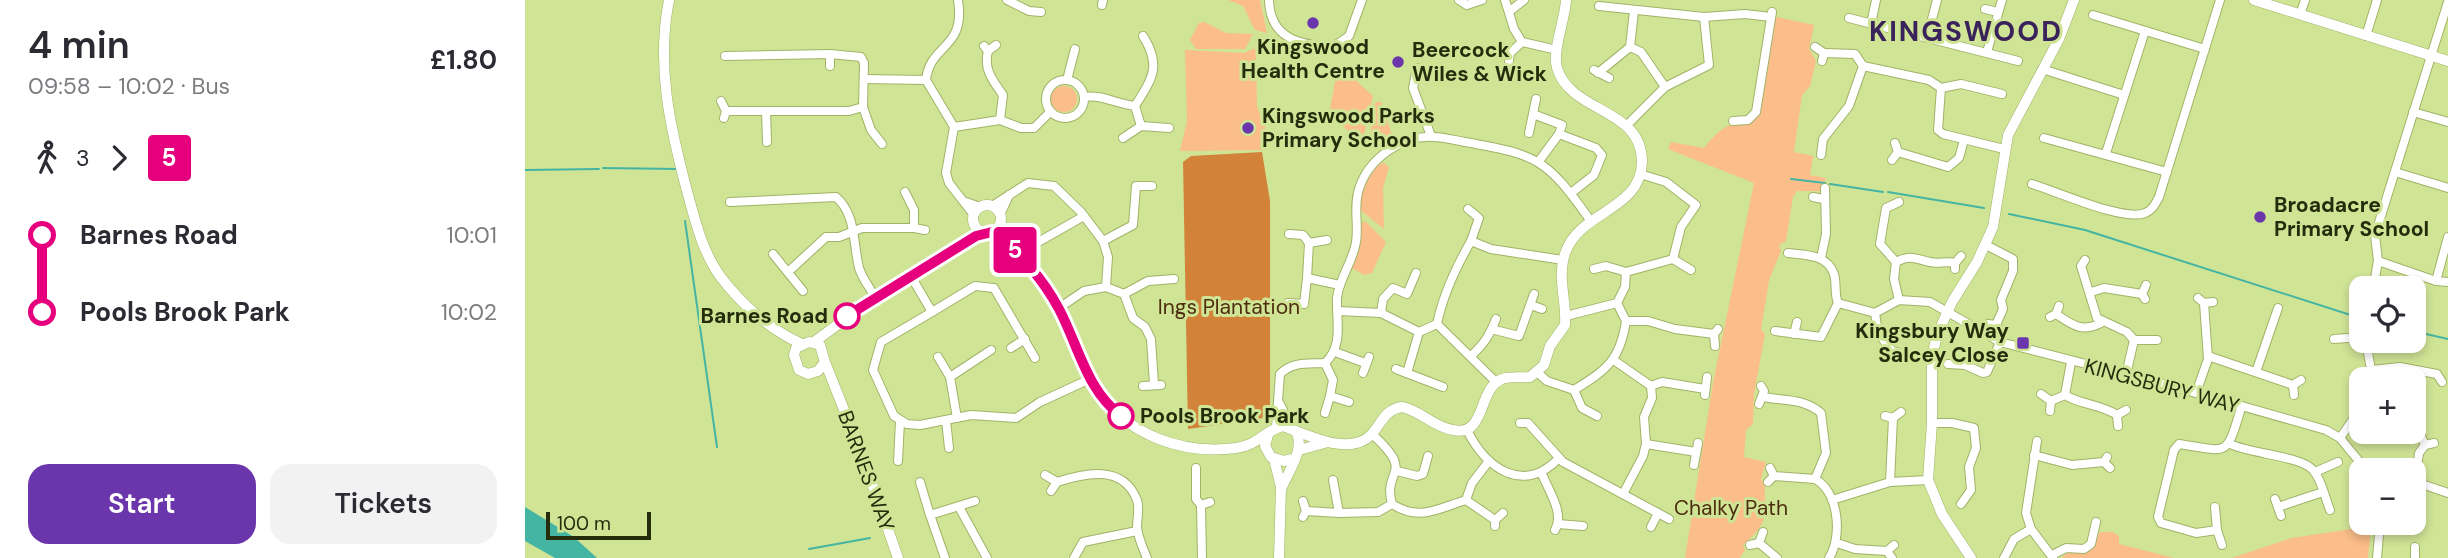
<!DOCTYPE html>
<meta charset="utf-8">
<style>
:root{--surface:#fff;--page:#f2f2f3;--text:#2b2b33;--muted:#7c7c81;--accent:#6b35ac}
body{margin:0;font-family:"DM Sans",sans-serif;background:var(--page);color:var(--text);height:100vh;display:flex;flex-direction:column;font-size:26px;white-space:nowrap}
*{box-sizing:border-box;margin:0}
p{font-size:23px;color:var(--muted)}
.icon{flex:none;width:38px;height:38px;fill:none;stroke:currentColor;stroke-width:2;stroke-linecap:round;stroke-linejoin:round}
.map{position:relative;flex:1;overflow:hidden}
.details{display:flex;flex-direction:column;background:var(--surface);width:525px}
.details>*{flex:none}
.badge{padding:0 14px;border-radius:5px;font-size:24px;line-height:46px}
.fabs{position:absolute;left:1824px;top:276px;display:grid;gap:14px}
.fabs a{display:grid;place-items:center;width:77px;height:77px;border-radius:14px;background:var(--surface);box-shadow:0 4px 10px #0003;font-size:35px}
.scale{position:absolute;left:21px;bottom:18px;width:105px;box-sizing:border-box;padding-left:7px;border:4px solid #252c0c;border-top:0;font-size:19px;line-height:24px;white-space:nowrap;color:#252c0c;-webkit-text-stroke:5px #d0e496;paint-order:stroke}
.map>.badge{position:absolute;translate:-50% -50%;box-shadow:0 0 0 4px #fff}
.legs{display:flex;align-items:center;gap:10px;height:77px;padding:0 28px;font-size:23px}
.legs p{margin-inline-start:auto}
.summary{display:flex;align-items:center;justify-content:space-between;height:119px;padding:0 28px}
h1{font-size:38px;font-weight:600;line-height:52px}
.action{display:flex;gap:14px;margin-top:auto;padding:14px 28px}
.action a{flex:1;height:80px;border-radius:21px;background:var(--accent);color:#fff;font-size:28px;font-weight:600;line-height:80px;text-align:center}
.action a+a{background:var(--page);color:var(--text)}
ul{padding:0 28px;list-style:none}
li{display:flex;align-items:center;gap:24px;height:77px;font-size:26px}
li i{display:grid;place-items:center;width:10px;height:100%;margin:0 9px;background:currentColor}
li i::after{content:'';width:18px;height:18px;margin:-9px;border:5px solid;border-radius:50%;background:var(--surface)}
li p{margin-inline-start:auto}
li:first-child i{background:linear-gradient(#0000 50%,currentColor 0)}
li:last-child i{background:linear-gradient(currentColor 50%,#0000 0)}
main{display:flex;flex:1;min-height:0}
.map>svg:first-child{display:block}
</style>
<main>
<section class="details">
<div class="summary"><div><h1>4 min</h1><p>09:58 – 10:02 · Bus</p></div><b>£1.80</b></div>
<div class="legs"><svg class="icon" aria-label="walk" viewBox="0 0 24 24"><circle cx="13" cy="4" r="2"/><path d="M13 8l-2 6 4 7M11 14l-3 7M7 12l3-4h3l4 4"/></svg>3<svg class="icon" aria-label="forward" viewBox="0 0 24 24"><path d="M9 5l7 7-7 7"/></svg><b class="badge" style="background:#e6007e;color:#fff">5</b></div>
<ul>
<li><i style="color:#e6007e"></i><b>Barnes Road</b><p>10:01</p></li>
<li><i style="color:#e6007e"></i><b>Pools Brook Park</b><p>10:02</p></li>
</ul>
<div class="action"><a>Start</a><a>Tickets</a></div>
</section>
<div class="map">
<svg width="1923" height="558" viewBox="0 0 1923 558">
<rect width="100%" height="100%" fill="#d0e496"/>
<!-- green -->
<g fill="#fbbd89">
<polygon points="703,0 735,0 742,33 730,30 718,6"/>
<path d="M 1252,17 L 1289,25 L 1284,49 L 1291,61 L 1285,86 L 1277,95 L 1269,152 L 1288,156 L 1285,175 L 1301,178 L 1295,191 L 1272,191 L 1268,197 L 1261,241 L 1254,245 L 1256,251 L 1244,280 L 1236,330 L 1240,334 L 1229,394 L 1228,424 L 1221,430 L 1219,457 L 1241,462 L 1236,479 C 1242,487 1239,492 1240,501 C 1242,523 1234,530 1218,545 L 1220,550 L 1215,558 L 1160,558 L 1188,383 L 1229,183 L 1143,149 L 1146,142 L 1179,148 C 1193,131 1201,123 1224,121 L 1244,59 L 1248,19 Z"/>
<polygon points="679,22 701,33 728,34 720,49 671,49 665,40 674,23"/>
<polygon points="731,48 732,106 740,127 741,150 655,151 662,121 660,50 719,53"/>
<polygon points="817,68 848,96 838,140 832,140 813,121 805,109 812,70"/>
<circle cx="539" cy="99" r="13"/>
<polygon points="851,102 856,102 868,138 852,147 845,141 848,107"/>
<polygon points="859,163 864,167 858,188 859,229 834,209 838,188 852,165"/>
<polygon points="840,221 861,242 847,273 839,275 827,268 835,245 836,224"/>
<polygon points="1846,526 1843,558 1707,558 1767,538"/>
<polygon points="1575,532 1587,532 1594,536 1594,544 1649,558 1536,558 1544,552 1565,550"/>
</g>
<!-- forest -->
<polygon fill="#d28339" points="737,152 745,201 745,417 663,429 658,162 666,156"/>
<!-- water -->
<polygon fill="#45b5a3" points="0,507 49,537 72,558 30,558 0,541"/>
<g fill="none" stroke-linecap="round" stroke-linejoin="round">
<!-- stream -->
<g stroke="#45b5a3" stroke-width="2">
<polyline points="78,168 152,169"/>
<polyline points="0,170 74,169"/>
<polyline points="1266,179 1300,183"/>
<polyline points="1305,184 1358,192"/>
<polyline points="1363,192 1459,208"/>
<polyline points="1484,214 1560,230 1835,318"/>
<polyline points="160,221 192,447"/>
<polyline points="1888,331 1923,339"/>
<polyline points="284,549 345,538"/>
</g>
<defs>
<g id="minor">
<path d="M 433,0 C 441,50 405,43 401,80 L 429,127 L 421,173 L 424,183 L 449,215"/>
<polyline points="482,0 504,11 516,12"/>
<path d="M 744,0 C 745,39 775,45 808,47 L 824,36 L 837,0"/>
<polyline points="934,0 942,5 957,0"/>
<polyline points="980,0 989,29 997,42 1032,50"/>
<polyline points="577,5 578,0"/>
<polyline points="1074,6 1179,17 1220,14 1246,17"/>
<polyline points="1460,9 1473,12"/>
<polyline points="985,11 999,0"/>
<polyline points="1568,15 1680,49"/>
<polyline points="1775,15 1780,0"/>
<polyline points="1324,18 1493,61"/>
<polyline points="1346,24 1351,0"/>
<polyline points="1841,36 1852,0"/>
<polyline points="1402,38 1412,0"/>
<polyline points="459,46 463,51 471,45"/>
<polyline points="1105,47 1116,52 1140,87"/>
<polyline points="1290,47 1299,53 1297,61"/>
<path d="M 463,51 C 458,69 468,81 478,95 L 475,120"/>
<polyline points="1462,52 1477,0"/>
<polyline points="305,54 305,66"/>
<polyline points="200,56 305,54 336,57 339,63 338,107 346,130 357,144"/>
<polyline points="984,61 985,53 997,42"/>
<polyline points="1338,66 1404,80 1416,88 1413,130 1418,134 1479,149"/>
<polyline points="892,68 888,88 906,136"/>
<polyline points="1517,69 1599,95"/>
<polyline points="1069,70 1084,78"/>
<polyline points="1073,73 1105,47 1109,11"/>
<polyline points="339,79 401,80"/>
<circle cx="540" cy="99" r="19"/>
<polyline points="542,80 550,49"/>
<polyline points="1416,88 1436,84 1477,94"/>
<path d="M 559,97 C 576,94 592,104 610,106"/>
<polyline points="196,101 201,111 199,118"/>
<polyline points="201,111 324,111 338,107"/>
<polyline points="241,111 242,142"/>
<polyline points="1888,112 1923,122"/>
<polyline points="1008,114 1037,125 1034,134 1071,148 1077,155 1069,175 1046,193"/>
<polyline points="1208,121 1223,120 1231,112 1247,12"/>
<polyline points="1102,125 1140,87 1184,65 1179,17"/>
<path d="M 616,126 L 610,106 C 627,79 637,66 618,36"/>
<polyline points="429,127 475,120 496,128 509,128 525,112"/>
<polyline points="1004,133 1011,99"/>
<polyline points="598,138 616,126 644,128"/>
<polyline points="1519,138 1642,172"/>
<polyline points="1373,152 1423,167 1434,158 1439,140"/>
<polyline points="1581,153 1620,31"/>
<polyline points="1296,155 1298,139 1324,106 1338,66 1330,54 1299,53"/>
<polyline points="1367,160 1373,152 1370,143"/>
<polyline points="1014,161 1034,134"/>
<polyline points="1870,172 1923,188"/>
<path d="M 1507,184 C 1531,191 1599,222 1620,213 C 1628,210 1630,204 1634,197 L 1695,0"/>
<polyline points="380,192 389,210 389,228 400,230"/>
<polyline points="1288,197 1298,199"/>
<path d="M 205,202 L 311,197 C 331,214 328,243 334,268 C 337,278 345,288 350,297"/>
<polyline points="441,202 455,207"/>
<polyline points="467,206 503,183 529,186 556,212 578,241 583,257 581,287 599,294 608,318 620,327 626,339 629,384"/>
<polyline points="943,209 954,218 946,241"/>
<polyline points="475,215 484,195"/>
<polyline points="764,234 778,235 784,243 802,240"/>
<polyline points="515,241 559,216"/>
<polyline points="578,241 608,225 611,186 627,186"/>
<polyline points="1461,245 1488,259 1488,271 1476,300 1478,309 1471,325"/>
<path d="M 1263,253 C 1280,255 1302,254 1309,274 C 1312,284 1309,294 1313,303"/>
<polyline points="248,254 278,291"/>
<polyline points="1296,258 1301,234 1300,188"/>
<polyline points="1148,259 1166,270"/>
<polyline points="1560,260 1556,266 1572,318 1602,332 1609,340 1601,375"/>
<polyline points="1853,261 1911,281 1923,282"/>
<path d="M 1371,262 C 1386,254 1390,259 1405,262 C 1414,264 1421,261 1430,263"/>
<polyline points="1069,269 1081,266 1101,272 1148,259 1156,227 1171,205 1141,182 1115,174"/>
<polyline points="1430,269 1430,263 1436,256"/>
<polyline points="263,272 301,237 314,237 337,228 389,228"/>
<polyline points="387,278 407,312 356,342 348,370 369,416 382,424 395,425 446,415 491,418 515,402 565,379"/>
<polyline points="782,278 784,243"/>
<polyline points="1911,281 1923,237"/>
<polyline points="1848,289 1853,261 1850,235 1923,2"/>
<polyline points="1566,292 1579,288 1617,294"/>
<polyline points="599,294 623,281 649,279"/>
<polyline points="1673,298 1679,303 1688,302"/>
<polyline points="1620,299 1617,294 1621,285"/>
<polyline points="1374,300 1369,279 1371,262 1355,244 1361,208 1374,202"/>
<polyline points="763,303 779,304 782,278 815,285"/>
<polyline points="1313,303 1350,313 1374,300 1405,302 1475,342 1639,384 1801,430 1815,438 1842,471"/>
<polyline points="1006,305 1017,309"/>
<polyline points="534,308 559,291 581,287"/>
<polyline points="813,311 856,313 894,332"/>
<polyline points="407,312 450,286 469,288 510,358"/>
<polyline points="856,313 858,299 868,288 882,294 891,273"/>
<polyline points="1350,313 1353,333 1367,351"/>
<path d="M 1531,314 C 1548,325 1556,333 1576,323"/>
<polyline points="1041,316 1092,303 1100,287 1101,272"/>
<polyline points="1525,317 1531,314 1534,306"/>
<polyline points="1101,321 1123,321 1150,329 1189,334"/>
<polyline points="1463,324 1471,325 1477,331"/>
<polyline points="970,330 994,336 1009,294"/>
<polyline points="1250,331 1296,337 1313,303"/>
<polyline points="894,332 912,324"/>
<polyline points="1269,334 1272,322"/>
<polyline points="1809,339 1836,337"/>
<polyline points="1609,340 1632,340"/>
<polyline points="1841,341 1846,370 1845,380"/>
<polyline points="1190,346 1189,334 1193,329"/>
<polyline points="486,348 500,339"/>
<polyline points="810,352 840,363"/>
<path d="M 947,355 C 960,343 965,334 971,319"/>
<polyline points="1362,356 1367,351 1375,353"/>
<polyline points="1683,356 1768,385"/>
<polyline points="413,357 425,377"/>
<polyline points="1090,361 1126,386 1137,382 1180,389"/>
<path d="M 800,363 C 819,345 811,321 812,298 C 814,278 828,262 831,242 C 834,225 828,206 834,189 C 843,159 877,135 908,137 C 918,137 929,140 940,142 C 1013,155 1021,158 1065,220"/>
<polyline points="1423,364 1440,365 1458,373 1462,372 1475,342"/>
<polyline points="871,369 918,387"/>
<polyline points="1846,370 1875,367 1912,374 1917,382"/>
<polyline points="1731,372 1753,308"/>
<polyline points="838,373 844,357"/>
<polyline points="882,373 894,332"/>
<path d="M 1013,373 L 1022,381 L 1049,390 C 1081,370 1095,361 1101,321 L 1092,303"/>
<path d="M 971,382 L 912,324 C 918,295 931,267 946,241 L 966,249 L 1038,260"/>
<polyline points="618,386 636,385"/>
<polyline points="1049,390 1057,408 1072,416"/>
<polyline points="1671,393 1683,359 1679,303"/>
<polyline points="1516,394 1526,401 1525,411"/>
<polyline points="1180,395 1182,377"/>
<polyline points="1540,395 1546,362"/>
<polyline points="1769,395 1768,385 1776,380"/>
<path d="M 1238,397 C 1259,401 1279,398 1296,413 L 1301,453 L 1290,479"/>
<path d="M 1526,401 L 1540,395 C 1556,405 1575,404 1592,415"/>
<polyline points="755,404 767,429"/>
<polyline points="1234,404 1239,391 1236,386"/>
<polyline points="800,413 805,396 824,402"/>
<polyline points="1360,416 1368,418 1376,412"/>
<polyline points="432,418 425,377 466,350"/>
<polyline points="421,420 424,448"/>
<polyline points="995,423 1003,423 1038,462 1144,519"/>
<polyline points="1407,423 1427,423 1449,428 1451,448 1444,467 1446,490 1436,504"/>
<polyline points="1593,426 1592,415 1601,410"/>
<path d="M 751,428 L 755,374 C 768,361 783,364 800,363 L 808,380 L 805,396"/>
<path d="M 942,430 C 961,469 999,495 1034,458"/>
<path d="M 847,434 C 892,475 857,468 867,504 C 895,522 914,508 941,500 L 947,483 L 964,461"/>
<polyline points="1896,436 1900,445 1909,443"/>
<polyline points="1815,438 1836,408"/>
<polyline points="1512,441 1501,513 1506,529 1528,558"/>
<polyline points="1121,444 1171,452"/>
<path d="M 1705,444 C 1726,454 1776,456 1788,470 C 1797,480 1800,498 1805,510"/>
<polyline points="1509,455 1547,465 1579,462"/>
<polyline points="1582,457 1579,462 1585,468"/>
<polyline points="373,461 375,421"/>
<polyline points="1169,465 1173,443"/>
<polyline points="671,468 671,499 676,505 685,502"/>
<polyline points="872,471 892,476 898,474 903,456"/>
<polyline points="1790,472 1813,462"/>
<path d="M 1017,474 C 1023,490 1040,513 1030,530"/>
<polyline points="520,475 532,482 526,491"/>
<path d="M 1249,476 L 1290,479 C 1315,493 1317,538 1304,558"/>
<polyline points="808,480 814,513 853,512 867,504"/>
<polyline points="1888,481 1923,493"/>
<polyline points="1890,481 1894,453 1900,445"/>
<polyline points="395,482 405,515"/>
<path d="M 532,482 C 560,473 598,464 612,500 C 615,508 612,518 612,527 C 613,538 618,548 622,558"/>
<polyline points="1243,482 1249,476 1245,468"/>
<polyline points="1365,482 1368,418"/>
<polyline points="1098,494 1118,456 1121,444 1119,417 1127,398 1126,386"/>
<polyline points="1750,499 1756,516"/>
<polyline points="941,500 970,520"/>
<polyline points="1307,500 1365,482 1403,480"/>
<polyline points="676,505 677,558"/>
<polyline points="434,507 462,558"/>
<polyline points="1690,507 1692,530 1697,545"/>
<polyline points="1753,507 1798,492"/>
<polyline points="781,511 814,513"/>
<polyline points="778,517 781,511 778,501"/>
<polyline points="1033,524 1058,526"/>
<polyline points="970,526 970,520 978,513"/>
<polyline points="1126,527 1133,513"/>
<path d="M 1692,530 L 1671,533 L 1636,523 L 1633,517 L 1649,450 L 1654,444 C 1703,451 1701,459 1716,408"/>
<polyline points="1234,543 1252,558"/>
<polyline points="1312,543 1330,549 1362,551"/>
<polyline points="1225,545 1234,543 1238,532"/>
<polyline points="1890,547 1890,558"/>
<polyline points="1527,555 1541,548 1559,549 1566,544 1571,522"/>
<polyline points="420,558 405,515 450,501"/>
<polyline points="549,558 558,542 612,531"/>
<polyline points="1367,558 1362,551 1369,545"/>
<polyline points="1479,558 1489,539 1506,529"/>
<polyline points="1852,558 1855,523"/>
</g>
<g id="tertiary">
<path d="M 144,0 C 131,66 145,127 162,191 C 170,220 177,251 195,276 C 216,304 245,330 277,344"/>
<polyline points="1729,0 1923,61"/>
<circle cx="462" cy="219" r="14"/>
<path d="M 467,232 C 491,247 524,286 536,312 C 547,337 554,368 570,390 C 604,435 656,455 711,448 C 734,445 740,430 758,426 C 781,434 824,457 846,435 C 857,423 859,410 877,407 C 896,411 909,427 928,430 C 962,437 952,389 977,379 C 986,376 995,378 1005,377 L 1019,365 L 1025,346 L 1040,325 C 1042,300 1031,276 1041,251 C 1056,211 1116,210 1117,162 C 1117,107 1046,114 1032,68 C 1027,51 1040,20 1041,0"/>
<polyline points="289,342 350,297 458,232"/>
<polyline points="300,362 293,371 283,374 274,370 269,355 271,348 284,342 295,345 300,362 337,455 373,558"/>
<polyline points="743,435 740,446 746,457 759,461 768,459"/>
<polyline points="774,450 803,442"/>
<polyline points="749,459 756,487 754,558"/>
<path d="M 757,487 C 764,471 779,449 772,434"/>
<polyline points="1446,558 1417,514 1403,480 1407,423 1407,357 1412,335 1427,302 1452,262 1468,227 1483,135 1534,39 1549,0"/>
</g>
</defs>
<!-- minor casing -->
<use href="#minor" stroke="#a1b367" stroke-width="10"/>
<!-- tertiary casing -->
<use href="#tertiary" stroke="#a1b367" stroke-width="11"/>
<!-- minor -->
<use href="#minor" stroke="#fff" stroke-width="8"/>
<!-- tertiary -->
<use href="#tertiary" stroke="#fff" stroke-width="10"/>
</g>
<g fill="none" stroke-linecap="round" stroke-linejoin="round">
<defs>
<path id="line-1" d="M 322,316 L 451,236 L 467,232 C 494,250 519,281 534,309 C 554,347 561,389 596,416"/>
</defs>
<!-- line-1 casing -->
<use href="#line-1" stroke="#fff" stroke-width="16"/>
<!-- line-1 -->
<use href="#line-1" stroke="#e6007e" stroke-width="10"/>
</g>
<!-- markers -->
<g fill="#6b35ac" stroke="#d0e496" stroke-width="2.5">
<circle cx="788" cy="23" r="7"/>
<circle cx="873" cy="62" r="7"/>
<circle cx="723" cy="128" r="7"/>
<circle cx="1735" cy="217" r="7"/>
<rect x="1491" y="336" width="14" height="14" rx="3.5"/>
</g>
<g fill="#fff" stroke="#e6007e" stroke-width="3.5">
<circle cx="322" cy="316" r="12"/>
<circle cx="596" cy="416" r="12"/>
</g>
<g text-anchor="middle" stroke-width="6" stroke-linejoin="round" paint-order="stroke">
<!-- poi labels -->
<g font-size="21" font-weight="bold" fill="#252c0c" stroke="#d0e496" text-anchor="start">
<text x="788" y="54" text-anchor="middle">Kingswood<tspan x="788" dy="24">Health Centre</tspan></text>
<text x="887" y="57">Beercock<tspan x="887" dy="24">Wiles &amp; Wick</tspan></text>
<text x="737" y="123">Kingswood Parks<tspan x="737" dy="24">Primary School</tspan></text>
<text x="1749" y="212">Broadacre<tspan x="1749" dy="24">Primary School</tspan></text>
<text x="1484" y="338" text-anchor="end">Kingsbury Way<tspan x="1484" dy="24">Salcey Close</tspan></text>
</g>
<!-- park labels -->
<g font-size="21" fill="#4d2d0e" stroke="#d0e496">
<text x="704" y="314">Ings Plantation</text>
<text x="1206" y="515">Chalky Path</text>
</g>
<!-- stop labels -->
<g font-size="21" font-weight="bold" fill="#252c0c" stroke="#d0e496" text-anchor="end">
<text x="303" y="323">Barnes Road</text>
<text x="615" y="423" text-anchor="start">Pools Brook Park</text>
</g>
<!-- street labels -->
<g font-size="21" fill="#252c0c" stroke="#d0e496">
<text transform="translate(1637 386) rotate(15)" y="7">KINGSBURY WAY</text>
<text transform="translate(341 471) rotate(70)" y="7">BARNES WAY</text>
</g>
<!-- district labels -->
<g font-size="28" font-weight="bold" letter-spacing="2" fill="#3a225b" stroke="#d0e496">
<text x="1441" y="41">KINGSWOOD</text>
</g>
</g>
</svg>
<div class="fabs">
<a><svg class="icon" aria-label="locate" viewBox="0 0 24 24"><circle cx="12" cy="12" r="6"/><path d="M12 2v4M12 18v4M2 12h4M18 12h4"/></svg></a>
<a>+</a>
<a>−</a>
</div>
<div class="scale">100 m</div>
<b class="badge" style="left:490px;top:250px;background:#e6007e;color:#fff">5</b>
</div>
</main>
